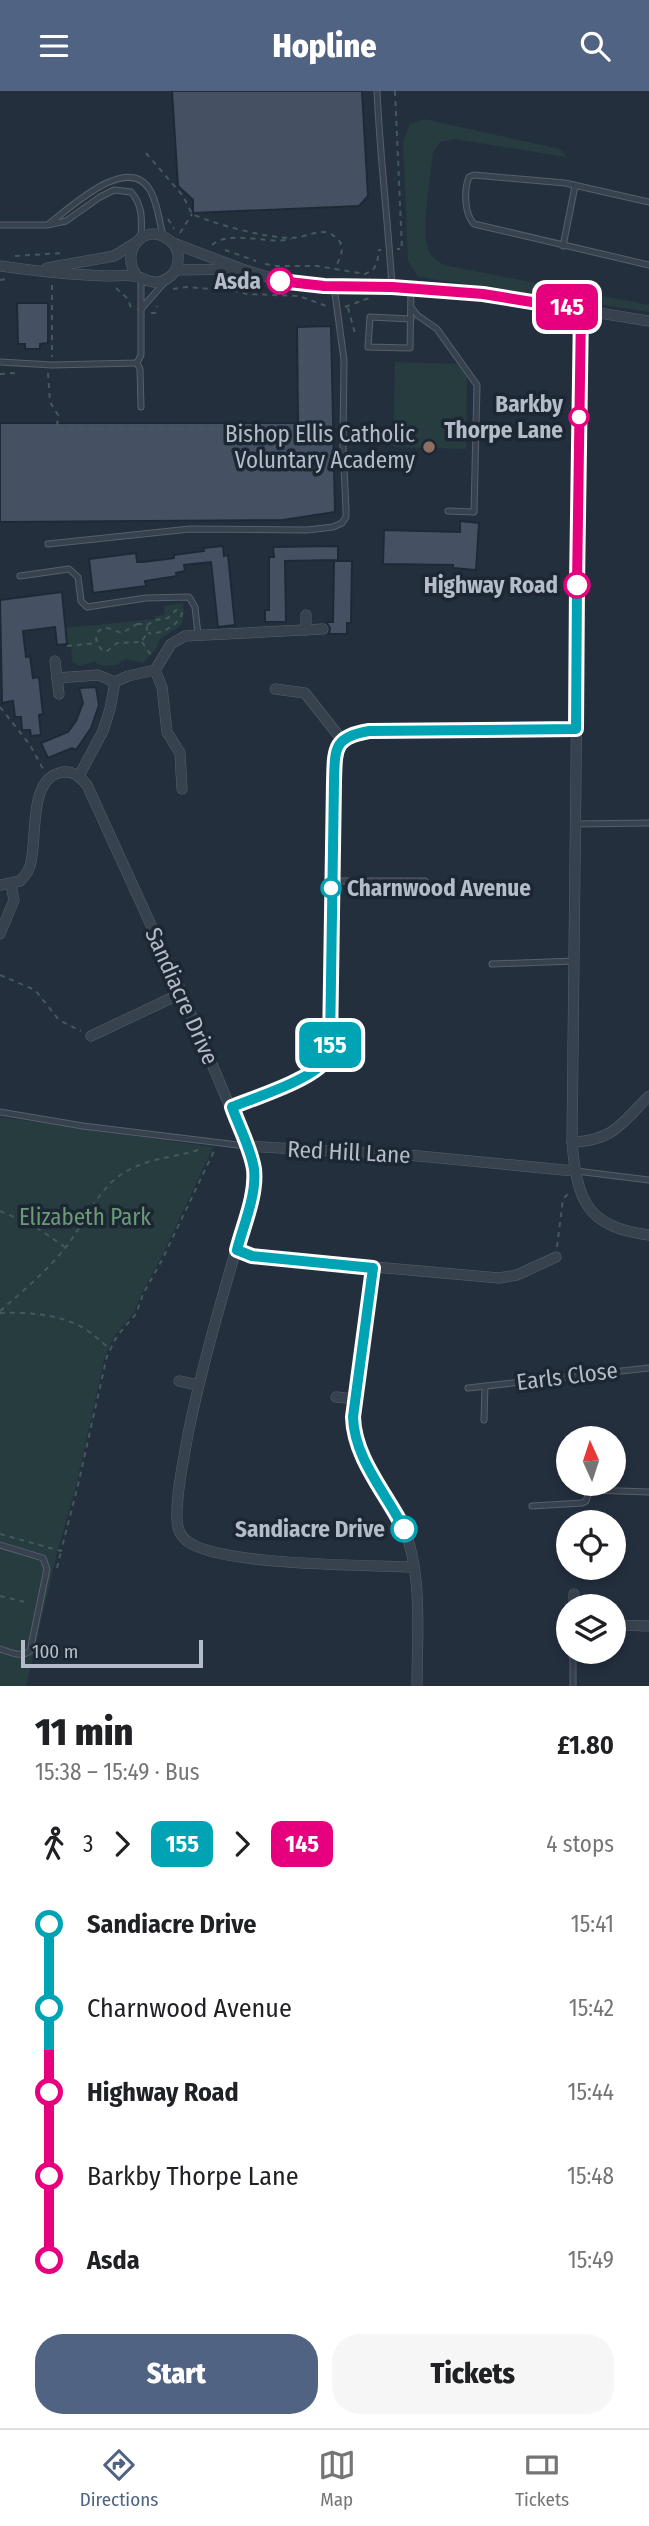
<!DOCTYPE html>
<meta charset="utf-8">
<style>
:root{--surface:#fff;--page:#f6f6f6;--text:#202124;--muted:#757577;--line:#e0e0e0;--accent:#506383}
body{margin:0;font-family:"Fira Sans Condensed",sans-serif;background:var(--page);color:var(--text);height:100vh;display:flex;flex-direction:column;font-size:26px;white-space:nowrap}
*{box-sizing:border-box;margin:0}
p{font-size:23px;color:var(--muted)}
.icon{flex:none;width:38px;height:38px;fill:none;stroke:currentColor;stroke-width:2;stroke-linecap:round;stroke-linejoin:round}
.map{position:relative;height:1595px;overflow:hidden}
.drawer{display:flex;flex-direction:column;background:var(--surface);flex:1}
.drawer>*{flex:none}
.badge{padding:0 14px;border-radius:10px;font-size:24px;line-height:46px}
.needle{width:46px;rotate:357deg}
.buttons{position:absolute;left:556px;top:1335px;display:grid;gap:14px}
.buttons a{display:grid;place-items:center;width:70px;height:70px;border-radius:50%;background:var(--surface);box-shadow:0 4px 10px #0003;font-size:35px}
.scale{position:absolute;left:21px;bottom:18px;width:182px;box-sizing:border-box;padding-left:7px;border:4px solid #b4bcc9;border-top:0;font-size:19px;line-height:24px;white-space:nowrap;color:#b4bcc9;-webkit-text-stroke:5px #1d2633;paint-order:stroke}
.map>.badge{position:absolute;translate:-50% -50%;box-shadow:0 0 0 4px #fff}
.legs{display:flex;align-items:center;gap:10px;height:77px;padding:0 35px;font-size:23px}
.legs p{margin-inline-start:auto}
.overview{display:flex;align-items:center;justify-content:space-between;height:119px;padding:0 35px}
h1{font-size:38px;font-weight:800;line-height:52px}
.action{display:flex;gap:14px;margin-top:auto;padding:14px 35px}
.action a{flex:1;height:80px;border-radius:28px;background:var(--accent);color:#fff;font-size:28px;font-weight:800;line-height:80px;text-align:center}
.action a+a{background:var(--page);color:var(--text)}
ul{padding:0 35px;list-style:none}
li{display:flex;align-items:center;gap:24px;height:84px;font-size:26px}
li i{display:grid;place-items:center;width:10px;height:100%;margin:0 9px;background:currentColor}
li i::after{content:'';width:18px;height:18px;margin:-9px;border:5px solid;border-radius:50%;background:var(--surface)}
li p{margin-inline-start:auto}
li:first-child i{background:linear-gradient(#0000 50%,currentColor 0)}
li:last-child i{background:linear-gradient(currentColor 50%,#0000 0)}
header{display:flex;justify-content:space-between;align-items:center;height:91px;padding:0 35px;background:var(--accent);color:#fff;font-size:32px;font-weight:800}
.tabs{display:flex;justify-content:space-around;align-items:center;height:98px;border-top:2px solid var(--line);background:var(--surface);font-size:19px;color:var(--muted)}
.tabs a{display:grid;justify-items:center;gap:4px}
.tabs .selected{color:var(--accent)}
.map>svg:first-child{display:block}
</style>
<header><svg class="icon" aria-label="menu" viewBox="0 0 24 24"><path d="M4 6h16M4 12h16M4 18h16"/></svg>Hopline<svg class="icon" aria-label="search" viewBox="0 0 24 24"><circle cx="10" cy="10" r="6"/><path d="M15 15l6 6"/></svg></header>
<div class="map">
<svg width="649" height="1595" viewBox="0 0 649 1595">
<rect width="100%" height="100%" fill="#242f3e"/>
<!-- green -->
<g fill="#263c3f">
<path d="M 424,28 L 560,58 L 567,66 L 454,48 L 440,51 L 433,61 C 431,81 422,138 427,154 C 429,164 435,169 444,174 L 649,214 L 649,221 L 418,186 L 408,170 L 403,51 L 410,33 Z"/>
<polygon points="395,271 457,273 467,286 466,358 393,356"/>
<polygon points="183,512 184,524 181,534 160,548 156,558 143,572 126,568 116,574 103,575 94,571 80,575 72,571 71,556 67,556 65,537 155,528 155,525 165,524 164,515"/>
<polygon points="0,1026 213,1056 160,1169 141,1203 134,1222 115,1244 105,1265 76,1395 57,1462 26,1595 0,1595"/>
</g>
<!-- building -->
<g fill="#455162" stroke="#1f2835" stroke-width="2">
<polygon points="172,0 362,0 368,105 359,115 193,122 193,109 178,95"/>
<polygon points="17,212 48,212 48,252 40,253 40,258 25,258 25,253 18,253"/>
<polygon points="331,235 335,421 283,429 0,431 0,332 298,332 297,236"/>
<polygon points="460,430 479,432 476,479 453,477 453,474 383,473 384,439 460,441"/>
<polygon points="223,455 224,465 228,464 235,534 218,536 211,471 184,474 185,480 176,482 177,485 145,490 146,495 93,502 89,468 136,462 137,471 143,471 174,467 174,464 204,460 203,457"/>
<polygon points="338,455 338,469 285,470 286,531 265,531 265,519 269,519 269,466 274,466 273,456"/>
<polygon points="334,470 352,470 351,532 347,532 347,543 329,543 330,537 326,531 333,531"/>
<polygon points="62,501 67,553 57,554 55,536 23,540 26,566 30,565 33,587 39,586 43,623 39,624 41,644 31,645 30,639 22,639 21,626 15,626 13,610 2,612 0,509"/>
<polygon points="96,596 99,614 91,637 76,659 72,657 48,667 41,652 68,641 76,630 83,612 79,597"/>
</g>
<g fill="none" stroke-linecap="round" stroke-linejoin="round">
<defs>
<g id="lane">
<path d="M 377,0 C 380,66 388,130 392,196"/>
<path d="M 649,111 L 565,92 L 474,84 L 469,86 C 464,98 464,123 474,133 L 649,174"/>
<path d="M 50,132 C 71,116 130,60 151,101 C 158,114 159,130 163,144"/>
<path d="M 0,134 L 47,134 L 66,130 L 100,106 L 114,99 L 131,101 C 143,114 142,130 141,146"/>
<polyline points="563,155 575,95"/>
<polyline points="411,216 417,224 437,238 477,294 474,421 448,420"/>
<polyline points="141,218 164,192"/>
<polyline points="411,228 370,226 368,256 410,257 411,198"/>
<polyline points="0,271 52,274 137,272"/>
<polyline points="141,316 140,278 137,272 141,264 141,188"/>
<polyline points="48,453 190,438 307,439 333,436 342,432 346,426 346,419 343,355 344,269 334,195"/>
<polyline points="20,485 69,478 78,486 81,510 87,516 146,507 189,506 195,516 198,544"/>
<polyline points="575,733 649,732"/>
<polyline points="333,790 425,790"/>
<polyline points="492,873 574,870"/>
<polyline points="0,1021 83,1035 246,1055"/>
<polyline points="576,1080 649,1089"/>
<polyline points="468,1297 649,1277"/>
<polyline points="484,1329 485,1295"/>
<polyline points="532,1415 582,1412 586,1410 590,1399 649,1401"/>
<path d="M 0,1454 L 43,1467 L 47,1478 L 30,1560 C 21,1567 10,1561 0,1558"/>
<polyline points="573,1563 573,1595"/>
</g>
<g id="street">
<polyline points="173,152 242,178 280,190 324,195 392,196 483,203 649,230"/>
<path d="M 0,175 C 35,180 71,184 107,185 C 116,185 125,184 134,185 C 142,185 149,193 159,191 C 170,188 178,180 178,169 C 179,161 176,155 170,150 C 147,129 118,159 137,185"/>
<polyline points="47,177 114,165 135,152"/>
<polyline points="176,179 234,178"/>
<path d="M 581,219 L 572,1051 C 577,1109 586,1136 649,1144"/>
<polyline points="306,524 306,539"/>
<polyline points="55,570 59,603"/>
<polyline points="155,579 162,596 167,641 180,662 182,698"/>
<polyline points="57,587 98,584 115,591"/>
<polyline points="275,598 305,602 342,649"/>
<polyline points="79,685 103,640 110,618 115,591 128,585 155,579 171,553 185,545 323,538"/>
<path d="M 0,794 L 20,790 C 25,785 30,778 31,771 C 37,746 29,690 59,682 C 72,678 79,685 87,694 L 182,902 L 252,1068 L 254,1096 C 231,1178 205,1259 188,1343 C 184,1368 176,1401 177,1427 C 177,1436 180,1445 187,1450 C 218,1475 369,1474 413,1476"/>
<polyline points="0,843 14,809 11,794"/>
<polyline points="91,945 182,902"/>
<path d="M 231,1016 L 304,985 L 318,977 L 326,969 L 330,955 L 335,666 C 341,646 350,643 369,640 L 576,638"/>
<path d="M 572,1051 C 613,1050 622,1032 649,1005"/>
<polyline points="246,1055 419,1065 574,1080"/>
<polyline points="237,1159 252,1165 499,1187 517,1184 556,1166"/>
<path d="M 373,1177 L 353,1326 C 354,1369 388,1400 404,1438 C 423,1483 417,1547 417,1595"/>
<polyline points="179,1290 198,1294"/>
<polyline points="336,1306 355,1308"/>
<polyline points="574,1516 574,1503"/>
<polyline points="614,1534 649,1535"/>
<polyline points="573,1563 573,1561"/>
</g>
</defs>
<!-- lane casing -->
<use href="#lane" stroke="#565f6c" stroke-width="7"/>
<!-- street casing -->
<use href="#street" stroke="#565f6c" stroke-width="11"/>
<!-- path -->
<g stroke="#44595c" stroke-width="2" stroke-dasharray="5 5" stroke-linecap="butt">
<polyline points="395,0 402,158 397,158"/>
<path d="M 146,62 L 183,105 L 192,123 C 217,134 266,147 292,147 C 306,147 322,135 334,145 C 348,155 340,165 335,178"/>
<polyline points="168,128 174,138"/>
<polyline points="180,142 192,123"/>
<path d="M 212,154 C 230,138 268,154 291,148"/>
<polyline points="225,159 256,170"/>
<polyline points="15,165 62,162"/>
<polyline points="265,173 277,175 317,175 365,183 373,179 377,172 379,159 381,159"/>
<polyline points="0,189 6,188"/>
<polyline points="52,194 52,266"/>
<polyline points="116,197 128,208 131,217"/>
<polyline points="173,198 187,196 235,200 247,203 299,205 329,216"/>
<polyline points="345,216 369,207"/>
<polyline points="348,217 356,246"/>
<polyline points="151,222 155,222 157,215"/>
<polyline points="48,282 50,311 58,324 57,338 303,338 302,241"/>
<polyline points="0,283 15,282"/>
<path d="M 137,533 L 143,533 L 147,536 L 146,544 L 141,551 L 117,552 L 106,561 C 97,558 90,541 104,537 C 109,536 117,541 122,542 Z"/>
<path d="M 147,534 L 155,529 L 168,527 L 176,519 L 182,522 C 180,534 158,545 148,542"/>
<polyline points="142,551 151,564"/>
<polyline points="67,555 96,552"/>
<polyline points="0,616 30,654 43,678"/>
<polyline points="0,884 35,899 59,929 81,940"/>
<polyline points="0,1120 33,1134 65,1156"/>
<polyline points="557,1156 563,1108 569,1102"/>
<path d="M 0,1220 C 23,1200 47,1180 66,1156 C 84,1133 97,1099 122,1083 C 148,1066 171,1068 198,1059"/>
<path d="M 0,1222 C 27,1221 58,1223 82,1236 C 92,1242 100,1250 109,1257"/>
<polyline points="0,1443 61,1460 78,1394 107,1265 117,1245 136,1223 143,1203 162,1169 214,1060"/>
<polyline points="57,1477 61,1460"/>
<polyline points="0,1505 29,1512"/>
</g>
<!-- lane -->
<use href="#lane" stroke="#38414e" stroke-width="5"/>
<!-- street -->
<use href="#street" stroke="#38414e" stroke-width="10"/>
</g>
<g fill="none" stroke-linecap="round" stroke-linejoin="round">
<defs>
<path id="line-1" d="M 404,1438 C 386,1402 354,1367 353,1326 L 373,1177 L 252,1165 L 237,1159 C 243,1135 257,1104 254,1078 C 251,1058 239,1036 232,1016 C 254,1007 310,989 324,971 C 327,967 328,961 330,955 L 334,691 C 335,658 333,646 369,640 L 576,638 L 577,494"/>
<polyline id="line-2" points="280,190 324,195 392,196 483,203 581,219 577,494"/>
</defs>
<!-- line-1 casing -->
<use href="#line-1" stroke="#fff" stroke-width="16"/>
<!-- line-2 casing -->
<use href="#line-2" stroke="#fff" stroke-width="16"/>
<!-- line-1 -->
<use href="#line-1" stroke="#00a3b4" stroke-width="10"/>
<!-- line-2 -->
<use href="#line-2" stroke="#e6007e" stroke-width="10"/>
</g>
<!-- markers -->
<g fill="#fff" stroke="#e6007e" stroke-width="3.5">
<circle cx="280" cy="190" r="12"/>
<circle cx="579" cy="326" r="9"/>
<circle cx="577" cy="494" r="12"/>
</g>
<circle fill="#8d6e63" stroke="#1d2633" stroke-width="2.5" cx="429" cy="356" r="7"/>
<g fill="#fff" stroke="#00a3b4" stroke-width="3.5">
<circle cx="331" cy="797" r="9"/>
<circle cx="404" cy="1438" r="12"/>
</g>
<g text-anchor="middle" stroke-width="7" stroke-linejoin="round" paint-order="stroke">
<!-- stop labels -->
<g font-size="23" font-weight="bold" fill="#b4bcc9" stroke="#1d2633" text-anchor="end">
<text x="261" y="198">Asda</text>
<text x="563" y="321">Barkby<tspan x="563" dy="26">Thorpe Lane</tspan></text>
<text x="558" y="502">Highway Road</text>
<text x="347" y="805" text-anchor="start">Charnwood Avenue</text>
<text x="385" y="1446">Sandiacre Drive</text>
</g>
<!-- poi labels -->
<g font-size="23" fill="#b4bcc9" stroke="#1d2633" text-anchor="end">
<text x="415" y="351">Bishop Ellis Catholic<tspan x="415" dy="26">Voluntary Academy</tspan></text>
</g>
<!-- street labels -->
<g font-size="23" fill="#b4bcc9" stroke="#1d2633">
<text transform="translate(182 905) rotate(66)" y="8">Sandiacre Drive</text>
<text transform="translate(349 1061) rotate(3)" y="8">Red Hill Lane</text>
<text transform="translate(567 1285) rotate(-7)" y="8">Earls Close</text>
</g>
<!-- park labels -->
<g font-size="23" fill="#6b9a76" stroke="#1d2633">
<text x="85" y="1134">Elizabeth Park</text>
</g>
</g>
</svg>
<div class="buttons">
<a><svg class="needle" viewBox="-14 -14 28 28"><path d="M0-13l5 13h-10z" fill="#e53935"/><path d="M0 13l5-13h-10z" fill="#757577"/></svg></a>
<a><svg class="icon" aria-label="locate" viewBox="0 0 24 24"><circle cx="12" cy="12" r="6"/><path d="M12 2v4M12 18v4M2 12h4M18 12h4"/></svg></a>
<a><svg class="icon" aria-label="layers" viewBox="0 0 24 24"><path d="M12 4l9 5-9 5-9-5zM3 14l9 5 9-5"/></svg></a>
</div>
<div class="scale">100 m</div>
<b class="badge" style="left:330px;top:954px;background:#00a3b4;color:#fff">155</b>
<b class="badge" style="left:567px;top:216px;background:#e6007e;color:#fff">145</b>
</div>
<section class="drawer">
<div class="overview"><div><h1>11 min</h1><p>15:38 – 15:49 · Bus</p></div><b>£1.80</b></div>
<div class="legs"><svg class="icon" aria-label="walk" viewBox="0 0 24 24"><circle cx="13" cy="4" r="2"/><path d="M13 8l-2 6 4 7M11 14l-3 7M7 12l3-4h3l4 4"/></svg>3<svg class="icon" aria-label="forward" viewBox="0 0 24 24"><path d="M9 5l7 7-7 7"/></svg><b class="badge" style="background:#00a3b4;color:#fff">155</b><svg class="icon" aria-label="forward" viewBox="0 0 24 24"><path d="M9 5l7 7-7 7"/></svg><b class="badge" style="background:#e6007e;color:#fff">145</b><p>4 stops</p></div>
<ul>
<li><i style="color:#00a3b4"></i><b>Sandiacre Drive</b><p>15:41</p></li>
<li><i style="color:#00a3b4"></i><span>Charnwood Avenue</span><p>15:42</p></li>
<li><i style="color:#e6007e"></i><b>Highway Road</b><p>15:44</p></li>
<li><i style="color:#e6007e"></i><span>Barkby Thorpe Lane</span><p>15:48</p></li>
<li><i style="color:#e6007e"></i><b>Asda</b><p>15:49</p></li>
</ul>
<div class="action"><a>Start</a><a>Tickets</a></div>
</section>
<nav class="tabs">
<a class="selected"><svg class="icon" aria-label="directions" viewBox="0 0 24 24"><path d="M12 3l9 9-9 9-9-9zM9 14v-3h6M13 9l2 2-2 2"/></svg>Directions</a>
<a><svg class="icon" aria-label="map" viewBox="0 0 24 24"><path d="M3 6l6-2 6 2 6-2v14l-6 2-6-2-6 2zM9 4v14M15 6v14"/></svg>Map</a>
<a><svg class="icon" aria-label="tickets" viewBox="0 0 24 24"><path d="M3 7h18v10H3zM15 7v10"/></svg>Tickets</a>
</nav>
